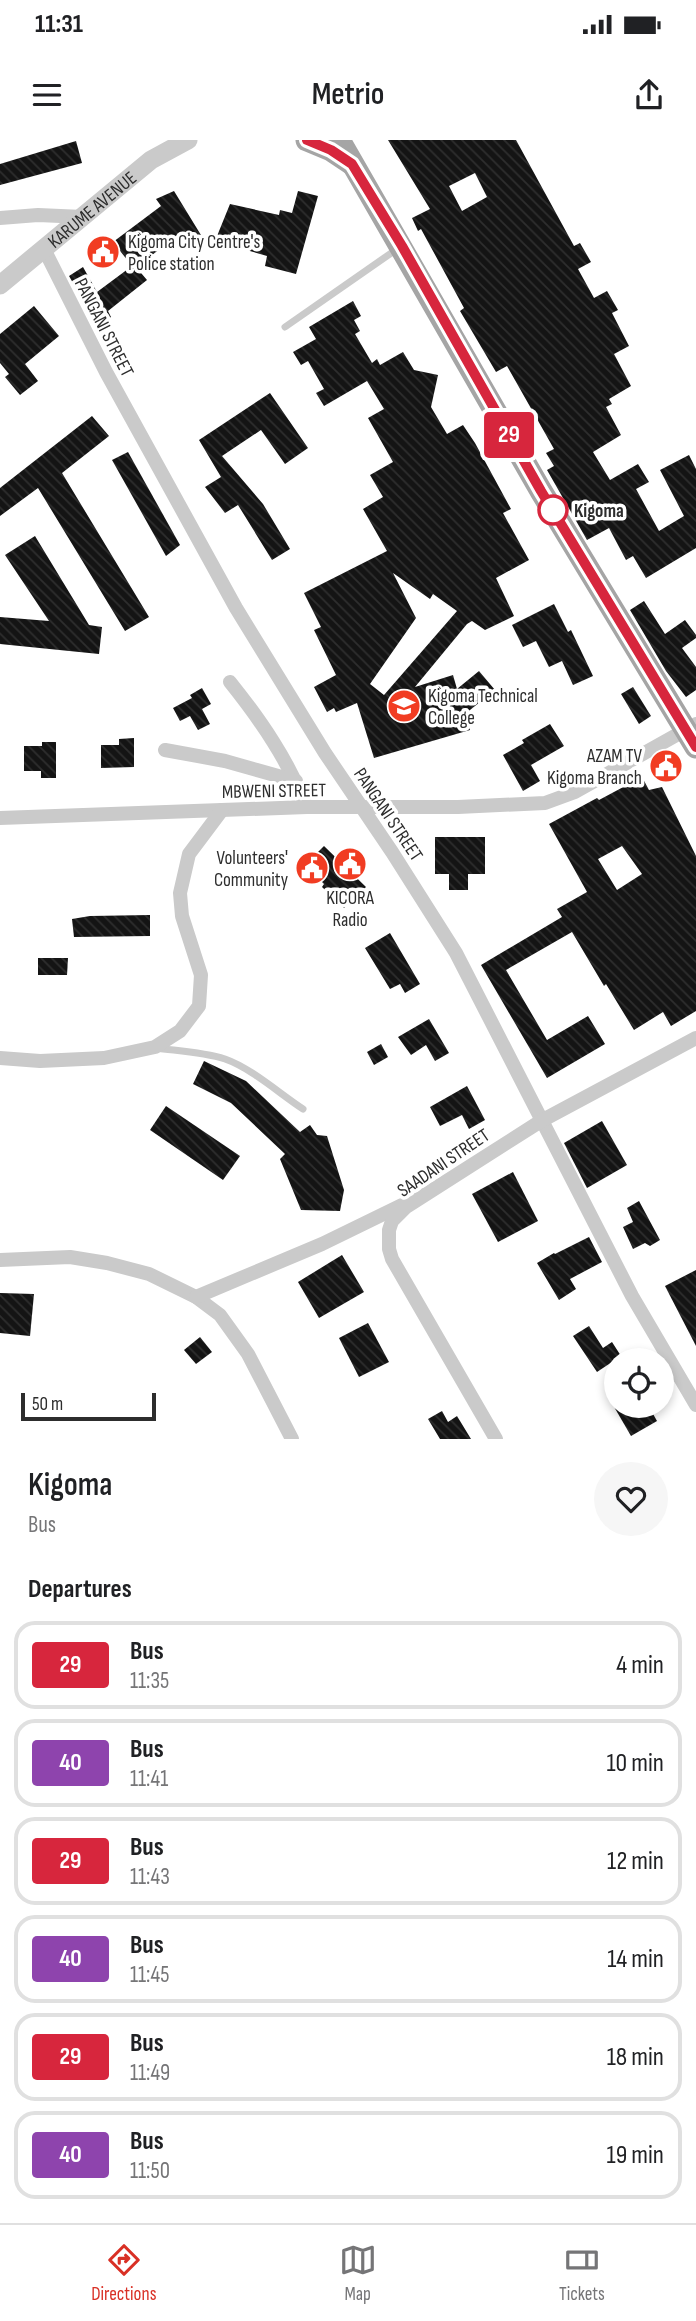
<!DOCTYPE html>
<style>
:root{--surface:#fff;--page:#f6f6f6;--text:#202124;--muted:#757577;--line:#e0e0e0;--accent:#d93025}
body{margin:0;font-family:"Sofia Sans Condensed",sans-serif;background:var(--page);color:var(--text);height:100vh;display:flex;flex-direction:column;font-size:26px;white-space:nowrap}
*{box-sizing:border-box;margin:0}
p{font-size:23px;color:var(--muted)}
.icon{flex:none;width:38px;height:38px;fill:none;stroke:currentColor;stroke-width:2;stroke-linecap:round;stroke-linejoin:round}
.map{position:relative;height:1299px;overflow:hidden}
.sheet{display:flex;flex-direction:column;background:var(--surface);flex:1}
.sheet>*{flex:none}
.badge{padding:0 14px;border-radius:5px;font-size:24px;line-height:46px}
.fabs{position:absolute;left:604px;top:1208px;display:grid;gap:14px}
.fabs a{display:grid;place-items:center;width:70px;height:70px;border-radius:50%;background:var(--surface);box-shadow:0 4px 10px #0003;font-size:35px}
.scale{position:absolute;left:21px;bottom:18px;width:135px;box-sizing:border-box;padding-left:7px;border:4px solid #2d2d2d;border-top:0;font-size:19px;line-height:24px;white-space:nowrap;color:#2d2d2d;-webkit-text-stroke:5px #fff;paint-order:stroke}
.map>.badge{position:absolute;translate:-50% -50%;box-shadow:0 0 0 4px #fff}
h2{padding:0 28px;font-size:26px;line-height:63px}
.round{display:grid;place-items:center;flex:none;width:74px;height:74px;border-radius:37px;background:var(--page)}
.head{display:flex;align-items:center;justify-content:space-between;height:119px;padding:0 28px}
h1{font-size:33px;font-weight:600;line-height:52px}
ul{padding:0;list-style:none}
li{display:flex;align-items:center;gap:21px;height:88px;margin:0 14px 10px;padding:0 14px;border:4px solid var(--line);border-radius:21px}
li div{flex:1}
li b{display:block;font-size:26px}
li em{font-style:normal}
li .badge{min-width:77px;font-weight:700;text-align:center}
.status{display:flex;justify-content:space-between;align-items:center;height:49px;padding:0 35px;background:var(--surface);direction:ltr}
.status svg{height:19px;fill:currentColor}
header{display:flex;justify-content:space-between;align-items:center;height:91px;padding:0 28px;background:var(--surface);font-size:32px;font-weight:600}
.tabs{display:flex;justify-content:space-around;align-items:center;height:98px;border-top:2px solid var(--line);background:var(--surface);font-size:19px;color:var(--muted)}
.tabs a{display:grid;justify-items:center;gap:4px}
.tabs .active{color:var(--accent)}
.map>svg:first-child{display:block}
</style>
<div class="status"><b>11:31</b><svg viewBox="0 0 49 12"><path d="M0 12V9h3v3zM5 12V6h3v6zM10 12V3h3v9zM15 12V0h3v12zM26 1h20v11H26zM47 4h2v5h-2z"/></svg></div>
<header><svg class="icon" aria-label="menu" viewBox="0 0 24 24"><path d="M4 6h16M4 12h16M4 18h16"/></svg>Metrio<svg class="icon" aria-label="share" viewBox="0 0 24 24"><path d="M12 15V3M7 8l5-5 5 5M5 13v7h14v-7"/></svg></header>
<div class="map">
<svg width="696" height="1299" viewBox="0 0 696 1299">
<defs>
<pattern id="building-back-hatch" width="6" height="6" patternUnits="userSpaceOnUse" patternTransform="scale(1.75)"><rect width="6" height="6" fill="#141414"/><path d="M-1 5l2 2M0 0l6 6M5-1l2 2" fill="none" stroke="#2e2e2e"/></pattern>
</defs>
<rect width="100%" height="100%" fill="#fff"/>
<!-- building -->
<g fill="url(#building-back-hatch)" fill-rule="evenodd">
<path d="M 388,0 L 516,0 L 574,106 L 580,103 L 591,122 L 578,129 L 594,158 L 607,151 L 618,170 L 612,173 L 629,206 L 614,214 L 631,246 L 609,259 L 612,264 L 606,267 L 621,295 L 593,312 L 610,340 L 638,324 L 649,342 L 636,349 L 659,391 L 684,376 L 660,330 L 689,315 L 696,329 L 696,408 L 646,438 L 633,416 L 626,420 L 609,388 L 587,400 L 547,330 L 554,326 L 546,313 L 554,309 L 507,226 L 496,232 L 460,171 L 464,168 L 421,89 L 418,91 L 412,78 L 430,69 ZM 475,33 L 487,57 L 462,71 L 449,46 Z"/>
<polygon points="76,1 82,23 0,45 0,24"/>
<polygon points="174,51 204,100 190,108 180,94 136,127 147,140 108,171 111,177 97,185 69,136 83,127 97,152 132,126 113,102 161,66 156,59"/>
<polygon points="298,51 318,56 296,134 265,126 267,116 215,101 230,64 279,75 280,70 292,73"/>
<path d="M 353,161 L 361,176 L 354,180 L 360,191 L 355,194 L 372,223 L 377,219 L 380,225 L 403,212 L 414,230 L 438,235 L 431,267 L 447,294 L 463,285 L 475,303 L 511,369 L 503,373 L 529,420 L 496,438 L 514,476 L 485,490 L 472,481 L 467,484 L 415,547 L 453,535 L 457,549 L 479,531 L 495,550 L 465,574 L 470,590 L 374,618 L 357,563 L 336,572 L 334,568 L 327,572 L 314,547 L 336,535 L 314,490 L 321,487 L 304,453 L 387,411 L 363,369 L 383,357 L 370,335 L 393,322 L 368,278 L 384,269 L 367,241 L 324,266 L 316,253 L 324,249 L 308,221 L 301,225 L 293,212 L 316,199 L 309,187 ZM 393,433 L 430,459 L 433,454 L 457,471 L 384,555 L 370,544 L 416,478 Z"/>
<polygon points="34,166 59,196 25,224 38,241 20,255 5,237 9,234 0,223 0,194"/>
<polygon points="270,253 308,308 285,324 261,290 222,316 263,364 290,409 272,420 238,365 225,373 205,347 221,337 199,300"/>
<polygon points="92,276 109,296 62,333 149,477 125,491 38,348 0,376 0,348"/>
<polygon points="128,312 180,405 166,416 112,320"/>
<polygon points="35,396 89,485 102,487 99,514 0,504 0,477 49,481 5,415"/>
<polygon points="644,461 665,494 685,480 696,495 696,498 682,508 696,527 696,550 686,557 666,531 630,470"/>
<polygon points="554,464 568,492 571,490 593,536 573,545 562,521 549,527 536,501 523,507 512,485"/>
<polygon points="633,547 651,576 639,584 621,554"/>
<polygon points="202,548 211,564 202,569 210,584 198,590 190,576 180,581 173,568 192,558 190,555"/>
<polygon points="550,584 564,606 531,625 540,641 523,651 503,615 524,603 522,600"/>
<polygon points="134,598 134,627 101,628 101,605 119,605 119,599"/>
<polygon points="42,602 56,602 56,638 41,638 41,631 24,631 24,606 42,606"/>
<path d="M 642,637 L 649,650 L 662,647 L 696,716 L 696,871 L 671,886 L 663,872 L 634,890 L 606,844 L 604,846 L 572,792 L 506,830 L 547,900 L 588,876 L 605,904 L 547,938 L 481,825 L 562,777 L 557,769 L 587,752 L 549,684 L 597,658 L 599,660 ZM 622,706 L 642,734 L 617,750 L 598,719 Z"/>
<polygon points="435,697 485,697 485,734 468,734 468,750 449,750 449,734 435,734"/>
<polygon points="324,706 366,747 344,768 322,747 324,744 305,725"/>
<polygon points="150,775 150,796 74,797 72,779 90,776"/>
<polygon points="390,793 420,844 405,853 400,844 390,849 365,808"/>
<polygon points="38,818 68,818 67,835 38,835"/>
<polygon points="429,879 449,913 435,921 426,905 411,915 398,897"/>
<polygon points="381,904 388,917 374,925 367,912"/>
<polygon points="204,921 246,941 300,992 310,985 317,995 327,996 344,1050 340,1071 301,1070 280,1019 285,1014 231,963 193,944"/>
<polygon points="467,946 485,980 469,989 462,975 440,986 430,967"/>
<polygon points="166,966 240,1016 223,1040 150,990"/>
<polygon points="602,981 627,1025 587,1048 564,1003"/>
<polygon points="513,1032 538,1081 498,1102 472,1054"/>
<polygon points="639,1061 660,1100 650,1106 645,1103 633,1109 623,1087 633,1082 627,1068"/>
<polygon points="589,1097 602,1122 570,1139 576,1149 559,1160 537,1123 554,1113 555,1114"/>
<polygon points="342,1115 364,1152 319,1178 298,1142"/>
<polygon points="696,1130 696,1206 665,1146"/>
<polygon points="0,1153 34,1154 30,1196 0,1193"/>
<polygon points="368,1183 389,1222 359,1237 339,1198"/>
<polygon points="589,1186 603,1208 612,1202 621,1216 597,1232 573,1196"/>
<polygon points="200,1197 212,1212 196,1224 184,1210"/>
<polygon points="613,1265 648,1265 657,1281 631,1296"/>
<polygon points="442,1271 448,1282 457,1276 471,1299 440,1299 428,1279"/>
</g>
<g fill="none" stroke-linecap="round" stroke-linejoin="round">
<!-- service -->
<g stroke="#cacaca" stroke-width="7">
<polyline points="285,187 397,109"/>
<path d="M 156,908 C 179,911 203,912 225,919 C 251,928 280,954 303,969"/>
</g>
<!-- minor -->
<g stroke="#cacaca" stroke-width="14">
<polyline points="0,78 38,75 83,77"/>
<polyline points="44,109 106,232 236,468 325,613 392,712 456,813 632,1156 696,1265"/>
<path d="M 230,542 C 262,582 287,619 307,667"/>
<polyline points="165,610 225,621 296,641"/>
<polyline points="0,678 307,667 458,667 545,663 575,652 696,584"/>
<polyline points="0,918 40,921 104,918 155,907 180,891 199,866 201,835 182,776 180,753 189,714 222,670"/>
<polyline points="0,1120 70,1117 107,1123 149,1134 196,1157 220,1175 248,1214 292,1299"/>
<polyline points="196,1157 322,1104 402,1065"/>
<polyline points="496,1299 392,1119 389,1109 389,1090 392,1081 406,1067 541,981 696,898"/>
</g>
<!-- tertiary -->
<path stroke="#cacaca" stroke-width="19" id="s1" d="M 0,145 L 151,20 L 188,0"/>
<!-- primary -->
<g stroke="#a5a5a5" stroke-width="23">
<polyline points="307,0 331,10 352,24"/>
<polyline points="339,0 541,351 696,607"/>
</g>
</g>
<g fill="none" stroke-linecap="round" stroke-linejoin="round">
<defs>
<polyline id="line" points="307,0 331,10 352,24 402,106 541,351 696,607"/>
</defs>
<!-- line casing -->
<use href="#line" stroke="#fff" stroke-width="16"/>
<!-- line -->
<use href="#line" stroke="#d7263d" stroke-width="10"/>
</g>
<!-- icons -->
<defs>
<symbol id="civic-disc" viewBox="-11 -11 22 22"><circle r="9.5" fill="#f13c22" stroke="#fff"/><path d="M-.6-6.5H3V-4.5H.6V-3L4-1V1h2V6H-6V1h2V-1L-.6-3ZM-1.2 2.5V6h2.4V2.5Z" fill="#fff"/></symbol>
<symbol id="university-disc" viewBox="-11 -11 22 22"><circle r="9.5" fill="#f13c22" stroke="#fff"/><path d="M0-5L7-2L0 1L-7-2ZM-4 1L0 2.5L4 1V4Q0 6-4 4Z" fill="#fff"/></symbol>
</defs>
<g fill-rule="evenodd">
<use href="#civic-disc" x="84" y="93" width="38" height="38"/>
<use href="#university-disc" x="385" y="547" width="38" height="38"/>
<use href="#civic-disc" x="647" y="607" width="38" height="38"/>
<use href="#civic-disc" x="331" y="705" width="38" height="38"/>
<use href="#civic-disc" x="293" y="709" width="38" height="38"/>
</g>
<!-- markers -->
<circle fill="#fff" stroke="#d7263d" stroke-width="3.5" cx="553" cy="370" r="14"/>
<g text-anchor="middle" stroke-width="7" stroke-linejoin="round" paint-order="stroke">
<!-- street labels -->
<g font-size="19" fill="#2d2d2d" stroke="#fff">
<text dy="7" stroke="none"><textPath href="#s1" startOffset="119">KARUME AVENUE</textPath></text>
<text transform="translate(105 187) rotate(63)" y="7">PANGANI STREET</text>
<text transform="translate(274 650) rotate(-1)" y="7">MBWENI STREET</text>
<text transform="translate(389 674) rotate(56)" y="7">PANGANI STREET</text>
<text transform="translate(443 1022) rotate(-34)" y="7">SAADANI STREET</text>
</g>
<!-- poi labels -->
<g font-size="19" fill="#2d2d2d" stroke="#fff" text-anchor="start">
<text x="128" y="108">Kigoma City Centre's<tspan x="128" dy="22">Police station</tspan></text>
<text x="428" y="562">Kigoma Technical<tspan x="428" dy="22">College</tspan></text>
<text x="642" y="622" text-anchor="end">AZAM TV<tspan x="642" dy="22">Kigoma Branch</tspan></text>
<text x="288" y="724" text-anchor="end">Volunteers'<tspan x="288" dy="22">Community</tspan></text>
<text x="350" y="764" text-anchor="middle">KICORA<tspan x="350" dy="22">Radio</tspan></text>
</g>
<!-- stop labels -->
<g font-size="19" font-weight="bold" fill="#2d2d2d" stroke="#fff" text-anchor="start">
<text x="574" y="377">Kigoma</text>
</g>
</g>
</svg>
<div class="fabs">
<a><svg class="icon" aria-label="locate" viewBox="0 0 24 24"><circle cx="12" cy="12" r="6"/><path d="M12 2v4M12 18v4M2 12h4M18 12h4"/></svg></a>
</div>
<div class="scale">50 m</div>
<b class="badge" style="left:509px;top:295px;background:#d7263d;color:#fff">29</b>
</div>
<section class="sheet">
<div class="head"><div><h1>Kigoma</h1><p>Bus</p></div><a class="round"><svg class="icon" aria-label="heart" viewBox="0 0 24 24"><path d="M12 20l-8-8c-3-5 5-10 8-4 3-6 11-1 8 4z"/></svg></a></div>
<h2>Departures</h2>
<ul>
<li><span class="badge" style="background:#d7263d;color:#fff">29</span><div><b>Bus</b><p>11:35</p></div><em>4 min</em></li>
<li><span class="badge" style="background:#8e44ad;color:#fff">40</span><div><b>Bus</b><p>11:41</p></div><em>10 min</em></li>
<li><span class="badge" style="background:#d7263d;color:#fff">29</span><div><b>Bus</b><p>11:43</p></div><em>12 min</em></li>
<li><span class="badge" style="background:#8e44ad;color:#fff">40</span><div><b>Bus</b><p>11:45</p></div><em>14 min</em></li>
<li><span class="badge" style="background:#d7263d;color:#fff">29</span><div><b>Bus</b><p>11:49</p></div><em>18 min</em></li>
<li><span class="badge" style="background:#8e44ad;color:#fff">40</span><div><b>Bus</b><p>11:50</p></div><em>19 min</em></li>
</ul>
</section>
<nav class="tabs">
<a class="active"><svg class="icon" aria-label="directions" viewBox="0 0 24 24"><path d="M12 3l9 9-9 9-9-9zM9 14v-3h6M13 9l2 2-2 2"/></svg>Directions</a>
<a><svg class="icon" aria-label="map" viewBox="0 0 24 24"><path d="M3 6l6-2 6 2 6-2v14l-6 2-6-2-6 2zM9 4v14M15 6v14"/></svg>Map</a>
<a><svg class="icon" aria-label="tickets" viewBox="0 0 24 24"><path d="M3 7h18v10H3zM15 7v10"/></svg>Tickets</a>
</nav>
